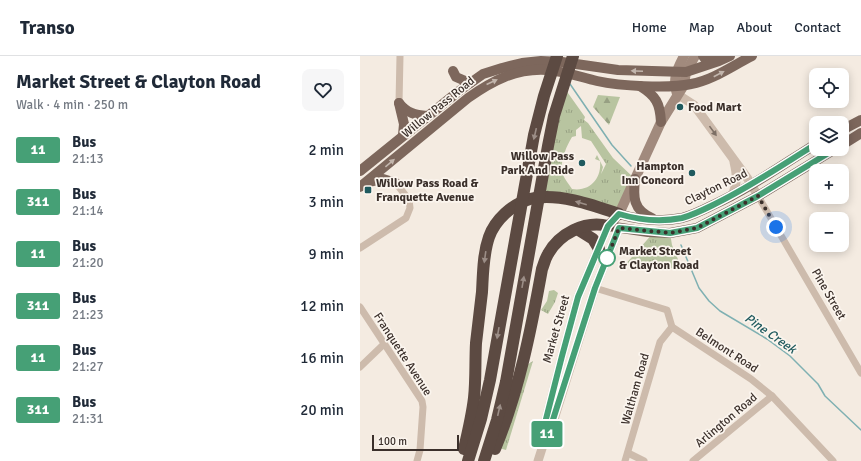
<!DOCTYPE html>
<meta charset="utf-8">
<style>
:root{--surface:#fff;--page:#f6f6f7;--text:#1f2937;--muted:#747a83;--line:#e0e1e3}
body{margin:0;font-family:Signika,sans-serif;background:var(--page);color:var(--text);height:100vh;display:flex;flex-direction:column;font-size:15px;white-space:nowrap}
*{box-sizing:border-box;margin:0}
p{font-size:13px;color:var(--muted)}
.icon{flex:none;width:22px;height:22px;fill:none;stroke:currentColor;stroke-width:2;stroke-linecap:round;stroke-linejoin:round}
.map{position:relative;flex:1;overflow:hidden}
.side{display:flex;flex-direction:column;background:var(--surface);width:360px}
.side>*{flex:none}
.badge{padding:0 8px;border-radius:3px;font-size:14px;line-height:26px}
.tools{position:absolute;left:449px;top:12px;display:grid;gap:8px}
.tools a{display:grid;place-items:center;width:40px;height:40px;border-radius:8px;background:var(--surface);box-shadow:0 2px 10px #0003;font-size:20px}
.scale{position:absolute;left:12px;bottom:10px;width:87px;box-sizing:border-box;padding-left:4px;border:2px solid #3b302b;border-top:0;font-size:11px;line-height:14px;white-space:nowrap;color:#3b302b;-webkit-text-stroke:3px #fbf5ee;paint-order:stroke}
.you{position:absolute;width:20px;height:20px;margin:-10px;border:3px solid #fff;border-radius:50%;background:#1a73e8;box-shadow:0 0 0 6px #1a73e833}
.map>.badge{position:absolute;translate:-50% -50%;box-shadow:0 0 0 2px #fff}
.round{display:grid;place-items:center;flex:none;width:42px;height:42px;border-radius:8px;background:var(--page)}
.head{display:flex;align-items:center;justify-content:space-between;height:68px;padding:0 16px}
h1{font-size:19px;font-weight:700;line-height:30px}
ul{padding:0;list-style:none}
li{display:flex;align-items:center;gap:12px;height:52px;padding:0 16px}
li div{flex:1}
li b{display:block;font-size:15px}
li em{font-style:normal}
li .badge{min-width:44px;font-weight:700;text-align:center}
header{display:flex;align-items:center;gap:24px;box-sizing:border-box;height:56px;padding:0 20px;background:var(--surface);border-bottom:1px solid var(--line)}
header strong{font-size:19px}
nav{display:flex;gap:22px;margin-inline-start:auto;font-size:14px}
main{display:flex;flex:1;min-height:0}
.map>svg:first-child{display:block}
</style>
<header>
<strong>Transo</strong>
<nav><a>Home</a><a>Map</a><a>About</a><a>Contact</a></nav>
</header>
<main>
<section class="side">
<div class="head"><div><h1>Market Street &amp; Clayton Road</h1><p>Walk · 4 min · 250 m</p></div><a class="round"><svg class="icon" aria-label="heart" viewBox="0 0 24 24"><path d="M12 20l-8-8c-3-5 5-10 8-4 3-6 11-1 8 4z"/></svg></a></div>
<ul>
<li><span class="badge" style="background:#46a076;color:#fff">11</span><div><b>Bus</b><p>21:13</p></div><em>2 min</em></li>
<li><span class="badge" style="background:#46a076;color:#fff">311</span><div><b>Bus</b><p>21:14</p></div><em>3 min</em></li>
<li><span class="badge" style="background:#46a076;color:#fff">11</span><div><b>Bus</b><p>21:20</p></div><em>9 min</em></li>
<li><span class="badge" style="background:#46a076;color:#fff">311</span><div><b>Bus</b><p>21:23</p></div><em>12 min</em></li>
<li><span class="badge" style="background:#46a076;color:#fff">11</span><div><b>Bus</b><p>21:27</p></div><em>16 min</em></li>
<li><span class="badge" style="background:#46a076;color:#fff">311</span><div><b>Bus</b><p>21:31</p></div><em>20 min</em></li>
</ul>
</section>
<div class="map">
<svg width="501" height="405" viewBox="0 0 501 405">
<defs>
<pattern id="grass-tufts" width="24" height="20" patternUnits="userSpaceOnUse"><rect width="24" height="20" fill="#b8c4a0"/><path d="M3 7l-1-3M5 7V3M7 7l1-3M15 17l-1-3M17 17v-4M19 17l1-3" fill="none" stroke="#97a083"/></pattern>
<pattern id="forest-firs" width="22" height="20" patternUnits="userSpaceOnUse"><rect width="22" height="20" fill="#b8c4a0"/><path d="M5 1l3.5 6h-7zM16 11l3.5 6h-7z" fill="#97a083"/></pattern>
</defs>
<rect width="100%" height="100%" fill="#f4ebe1"/>
<!-- grass -->
<g fill="url(#grass-tufts)" fill-rule="evenodd">
<path d="M 203,30 L 225,61 L 224,64 L 228,67 L 253,102 L 275,123 L 259,158 L 185,140 L 181,121 ZM 221,70 L 222,82 L 231,85 L 246,108 L 241,118 L 243,111 L 237,99 L 235,103 L 240,105 C 242,122 230,136 212,133 C 209,128 205,124 203,119 C 199,107 206,91 212,81 L 216,80 L 216,74 Z"/>
<polygon points="294,176 310,177 312,189 322,213 264,210"/>
<polygon points="194,234 198,237 195,246 188,258 181,254 187,245 189,235"/>
<polygon points="173,305 146,394 139,392 162,312"/>
</g>
<!-- forest -->
<polygon fill="url(#forest-firs)" points="238,39 260,41 249,69 233,51"/>
<g fill="none" stroke-linecap="round" stroke-linejoin="round">
<!-- stream -->
<g stroke="#7fb0b2" stroke-width="1.5">
<polyline points="210,28 252,89 271,110"/>
<polyline points="321,189 339,232 349,245 360,255 407,283 430,300 458,328 465,340 501,374"/>
</g>
<!-- minor -->
<g stroke="#cdbbac" stroke-width="7">
<polyline points="39,47 40,0"/>
<polyline points="398,140 501,317"/>
<polyline points="0,192 46,162 50,152 49,144 36,127"/>
<polyline points="235,232 307,254 312,271 391,323 412,340 473,405"/>
<polyline points="0,251 62,345 63,351 60,394 57,405"/>
<polyline points="0,311 24,288"/>
<polyline points="268,397 284,405"/>
<polyline points="265,405 300,286 312,271"/>
<polyline points="333,405 412,340"/>
</g>
<!-- tertiary -->
<g stroke="#cdbbac" stroke-width="9">
<polyline points="317,38 334,49 388,123 398,140"/>
<path d="M 371,141 C 378,128 377,119 374,106"/>
<polyline points="186,380 184,371 202,300 218,241 248,170"/>
<polyline points="178,405 186,380 191,373 235,232 259,172"/>
</g>
<!-- secondary -->
<g stroke="#a18a7d" stroke-width="10">
<path d="M 317,38 C 312,24 317,13 324,0"/>
<polyline points="248,170 259,158 301,66 324,29 326,16 335,0"/>
</g>
<!-- primary -->
<g stroke="#7d675c" stroke-width="10">
<polyline points="343,0 346,4 357,5"/>
<polyline points="93,15 96,21 110,27"/>
<path d="M 280,30 C 296,40 300,47 301,66"/>
<polyline points="39,47 44,68 43,79"/>
<path d="M 39,47 C 47,57 55,59 67,60"/>
<polyline points="482,74 501,64"/>
<polyline points="482,89 501,77"/>
<polyline points="0,115 99,35 123,18 142,12 162,7 181,5 202,6 258,14 326,16 359,5 370,0"/>
<path d="M 275,123 C 273,141 273,154 292,162"/>
<polyline points="8,126 23,123 36,127"/>
<path d="M 0,131 L 108,42 C 132,25 156,12 187,14 C 204,15 220,21 237,25 C 260,30 308,33 331,28 C 353,24 372,10 392,0"/>
<path d="M 259,158 C 279,164 301,166 322,162 C 333,159 343,154 353,149 C 390,132 422,109 456,88"/>
<polyline points="248,170 288,176 310,177 337,172 398,140 475,93"/>
</g>
<!-- motorway -->
<g stroke="#5c4a42" stroke-width="12">
<polyline points="217,173 233,183 239,193"/>
<path d="M 104,393 C 108,376 112,359 114,342 C 116,324 115,305 116,287 C 118,270 120,253 122,236 C 123,218 123,198 129,181 C 135,164 152,148 170,143 C 196,136 233,149 259,158"/>
<path d="M 135,393 C 159,335 171,274 182,213 C 184,208 185,203 188,198 C 199,178 225,164 248,170"/>
<polyline points="108,405 121,363 130,324 174,79 184,40 197,0"/>
<polyline points="124,405 137,364 146,326 188,90 194,60 213,0"/>
</g>
</g>
<!-- one-way arrows -->
<defs><path id="oneway-solid" d="M-6-.8H1V-3.2L6.5 0L1 3.2V.8H-6Z"/></defs>
<g fill="#c2b5ac">
<use href="#oneway-solid" transform="translate(277 15) rotate(-178)"/>
<use href="#oneway-solid" transform="translate(359 18) rotate(-28)"/>
<use href="#oneway-solid" transform="translate(132 26) rotate(-25)"/>
<use href="#oneway-solid" transform="translate(30 107) rotate(-40)"/>
</g>
<use fill="#7d6f65" href="#oneway-solid" transform="translate(353 75) rotate(54)"/>
<g fill="#9c8e87">
<use href="#oneway-solid" transform="translate(175 78) rotate(103)"/>
<use href="#oneway-solid" transform="translate(221 147) rotate(-164)"/>
<use href="#oneway-solid" transform="translate(125 201) rotate(98)"/>
<use href="#oneway-solid" transform="translate(163 226) rotate(-80)"/>
<use href="#oneway-solid" transform="translate(138 277) rotate(100)"/>
<use href="#oneway-solid" transform="translate(139 354) rotate(-77)"/>
</g>
<g fill="none" stroke-linecap="round" stroke-linejoin="round">
<defs>
<path id="line" d="M 456,88 C 422,109 389,132 353,149 C 343,154 333,159 322,162 C 301,166 279,164 259,158 L 248,170 L 218,241 L 202,300 L 184,371 L 186,380 L 190,373 L 235,232 L 259,172 L 310,177 L 337,172 L 398,140 L 475,93"/>
</defs>
<!-- line casing -->
<use href="#line" stroke="#fff" stroke-width="9"/>
<!-- line -->
<use href="#line" stroke="#46a076" stroke-width="6"/>
<!-- walk -->
<polyline stroke="#3b302b" stroke-width="4" stroke-dasharray="0 7.2" points="247,202 259,172 310,177 337,172 398,140 416,171"/>
</g>
<!-- markers -->
<g fill="#1f5a5e" stroke="#fbf5ee" stroke-width="1.5">
<circle cx="320" cy="51" r="4"/>
<circle cx="222" cy="107" r="4"/>
<circle cx="332" cy="117" r="4"/>
<rect x="4" y="130" width="8" height="8" rx="2"/>
</g>
<circle fill="#fff" stroke="#46a076" stroke-width="2" cx="247" cy="202" r="8"/>
<g text-anchor="middle" stroke-width="3.5" stroke-linejoin="round" paint-order="stroke">
<!-- street labels -->
<g font-size="12" fill="#3b302b" stroke="#fbf5ee">
<text transform="translate(78 51) rotate(-39)" y="4">Willow Pass Road</text>
<text transform="translate(356 131) rotate(-26)" y="4">Clayton Road</text>
<text transform="translate(469 238) rotate(60)" y="4">Pine Street</text>
<text transform="translate(196 273) rotate(-74)" y="4">Market Street</text>
<text transform="translate(367 294) rotate(33)" y="4">Belmont Road</text>
<text transform="translate(43 298) rotate(57)" y="4">Franquette Avenue</text>
<text transform="translate(275 333) rotate(-74)" y="4">Waltham Road</text>
<text transform="translate(366 364) rotate(-40)" y="4">Arlington Road</text>
</g>
<!-- poi labels -->
<g font-size="12" font-weight="bold" fill="#3b302b" stroke="#fbf5ee" text-anchor="start">
<text x="328" y="55">Food Mart</text>
<text x="214" y="104" text-anchor="end">Willow Pass<tspan x="214" dy="14">Park And Ride</tspan></text>
<text x="324" y="114" text-anchor="end">Hampton<tspan x="324" dy="14">Inn Concord</tspan></text>
<text x="16" y="131">Willow Pass Road &amp;<tspan x="16" dy="14">Franquette Avenue</tspan></text>
</g>
<!-- stop labels -->
<g font-size="12" font-weight="bold" fill="#3b302b" stroke="#fbf5ee" text-anchor="start">
<text x="259" y="199">Market Street<tspan x="259" dy="14">&amp; Clayton Road</tspan></text>
</g>
<!-- water labels -->
<g font-size="13" font-style="italic" fill="#1f5a5e" stroke="#fbf5ee">
<text transform="translate(411 277) rotate(35)" y="5">Pine Creek</text>
</g>
</g>
</svg>
<div class="tools">
<a><svg class="icon" aria-label="locate" viewBox="0 0 24 24"><circle cx="12" cy="12" r="6"/><path d="M12 2v4M12 18v4M2 12h4M18 12h4"/></svg></a>
<a><svg class="icon" aria-label="layers" viewBox="0 0 24 24"><path d="M12 4l9 5-9 5-9-5zM3 14l9 5 9-5"/></svg></a>
<a>+</a>
<a>−</a>
</div>
<div class="scale">100 m</div>
<div class="you" style="left:416px;top:171px"></div>
<b class="badge" style="left:187px;top:378px;background:#46a076;color:#fff">11</b>
</div>
</main>
